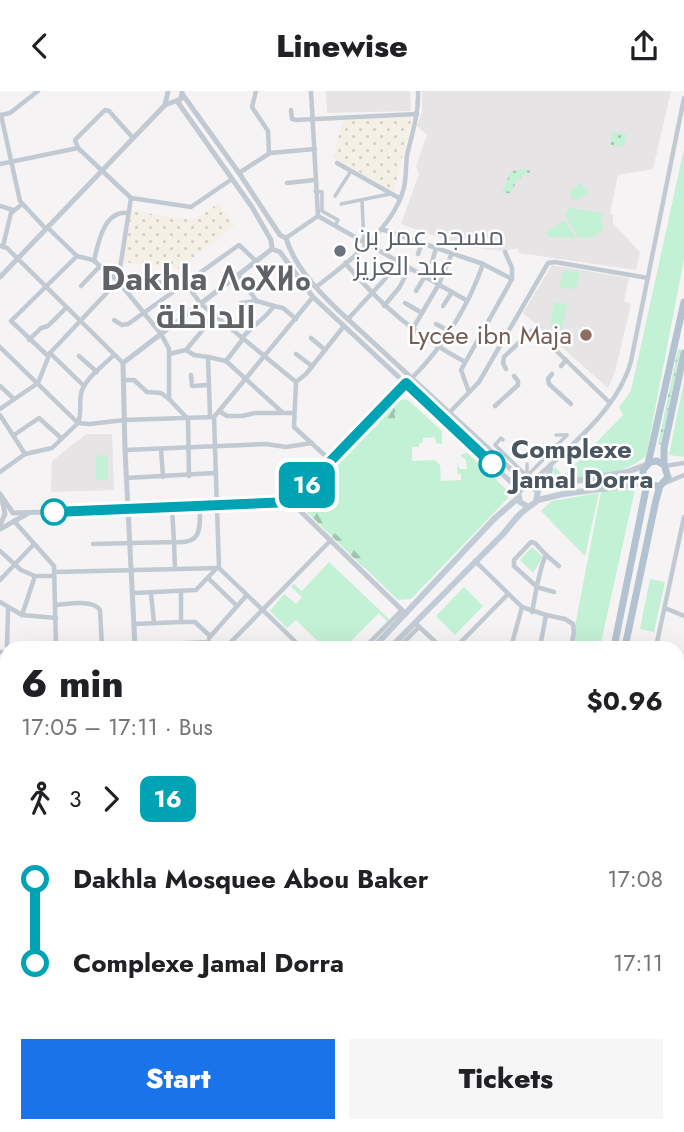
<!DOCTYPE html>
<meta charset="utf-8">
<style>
:root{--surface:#fff;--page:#f6f6f6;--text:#202124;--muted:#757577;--accent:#1a73e8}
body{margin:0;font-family:Jost,Cairo,"Noto Sans Tifinagh",sans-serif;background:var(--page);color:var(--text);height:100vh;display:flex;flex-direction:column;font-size:26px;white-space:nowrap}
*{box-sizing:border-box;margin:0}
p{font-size:23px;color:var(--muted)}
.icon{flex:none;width:38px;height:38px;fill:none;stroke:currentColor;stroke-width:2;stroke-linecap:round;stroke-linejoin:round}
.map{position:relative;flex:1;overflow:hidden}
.panel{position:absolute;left:0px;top:550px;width:684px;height:492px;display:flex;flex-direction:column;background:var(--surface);border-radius:21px 21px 0 0;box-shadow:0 7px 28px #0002}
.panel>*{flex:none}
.badge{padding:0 14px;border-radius:10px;font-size:24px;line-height:46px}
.map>.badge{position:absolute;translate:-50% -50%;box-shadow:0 0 0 4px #fff}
.legs{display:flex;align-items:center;gap:10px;height:77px;padding:0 21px;font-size:23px}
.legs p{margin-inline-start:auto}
.overview{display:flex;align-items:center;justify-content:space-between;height:119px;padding:0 21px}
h1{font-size:38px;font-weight:800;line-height:52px}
.action{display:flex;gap:14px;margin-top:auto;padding:14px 21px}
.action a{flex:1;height:80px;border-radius:0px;background:var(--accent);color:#fff;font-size:28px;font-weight:800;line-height:80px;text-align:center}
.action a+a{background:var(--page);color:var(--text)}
ul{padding:0 21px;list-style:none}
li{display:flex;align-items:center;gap:24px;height:84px;font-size:26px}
li i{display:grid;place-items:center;width:10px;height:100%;margin:0 9px;background:currentColor}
li i::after{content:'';width:18px;height:18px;margin:-9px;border:5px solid;border-radius:50%;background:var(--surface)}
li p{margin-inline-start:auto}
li:first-child i{background:linear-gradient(#0000 50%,currentColor 0)}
li:last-child i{background:linear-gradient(currentColor 50%,#0000 0)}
header{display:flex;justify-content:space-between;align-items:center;height:91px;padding:0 21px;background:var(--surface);font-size:32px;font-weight:800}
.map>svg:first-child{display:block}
</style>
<header><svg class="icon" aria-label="back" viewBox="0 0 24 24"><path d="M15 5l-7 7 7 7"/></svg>Linewise<svg class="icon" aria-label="share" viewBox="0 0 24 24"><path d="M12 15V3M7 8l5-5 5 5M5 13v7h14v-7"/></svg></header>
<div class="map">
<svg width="684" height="1041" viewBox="0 0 684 1041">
<defs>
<pattern id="forest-firs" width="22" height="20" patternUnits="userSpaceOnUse" patternTransform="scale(1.75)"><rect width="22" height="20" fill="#c3f1d5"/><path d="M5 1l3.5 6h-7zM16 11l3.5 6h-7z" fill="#a0c6b0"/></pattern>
<pattern id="wetland-marsh" width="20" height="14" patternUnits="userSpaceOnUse" patternTransform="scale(1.75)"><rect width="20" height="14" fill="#c3f1d5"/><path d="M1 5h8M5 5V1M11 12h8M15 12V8" fill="none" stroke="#a0c6b0"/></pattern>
<pattern id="sand-dots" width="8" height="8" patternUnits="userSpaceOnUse" patternTransform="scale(1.75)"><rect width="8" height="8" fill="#f5f0e5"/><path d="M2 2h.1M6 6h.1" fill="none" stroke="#d4d0c7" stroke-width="1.8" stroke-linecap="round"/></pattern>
<pattern id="garden-dots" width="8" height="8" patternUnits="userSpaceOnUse" patternTransform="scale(1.75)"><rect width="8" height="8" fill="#c3f1d5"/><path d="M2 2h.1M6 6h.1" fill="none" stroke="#a0c6b0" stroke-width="1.8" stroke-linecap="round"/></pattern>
</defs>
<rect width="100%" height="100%" fill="#f5f3f3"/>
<!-- education -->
<g fill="#e6e4e5">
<polygon points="326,0 410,0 411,20 327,22"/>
<polygon points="422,0 671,0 653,78 618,84 610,123 613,124 613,132 640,161 636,179 519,162 517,157 503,160 466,156 401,133 419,83 416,75 427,44 417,35 422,21"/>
<polygon points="552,174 629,187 624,210 631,213 615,281 608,297 523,222"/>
<polygon points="86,343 112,343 114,399 51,401 52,370"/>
<polygon points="677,622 684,625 684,732 677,728"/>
</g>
<!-- green -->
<g fill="#c3f1d5">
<path d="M 684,58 L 684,168 L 646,365 C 622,385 588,386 559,390 L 552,379 L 555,376 L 564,385 L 623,324 L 619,316 L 631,300 Z"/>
<polygon points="580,92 589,101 578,109 571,108 570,100"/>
<polygon points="569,117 603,122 601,132 604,137 592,147 578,146 565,124"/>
<polygon points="563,130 566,131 575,146 573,147 549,146 545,142"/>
<polygon points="563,179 580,181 576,198 559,196"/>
<polygon points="554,211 567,213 562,238 550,236"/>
<polygon points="684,290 684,366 669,364"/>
<polygon points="396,308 408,309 442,340 442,353 436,352 435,346 423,347 422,352 419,352 419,356 412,356 412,370 434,369 440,374 441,390 461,389 461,383 458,383 457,372 460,378 467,378 466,369 460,364 467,362 508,400 508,407 411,508 398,509 302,416 302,406"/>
<polygon points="96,364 108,365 108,389 96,389"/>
<polygon points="636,394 600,556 571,556 601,400"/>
<polygon points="599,402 585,465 541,420 552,410"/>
<polygon points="532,456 543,466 533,482 520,469"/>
<polygon points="329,471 390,529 388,531 379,522 345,556 324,556 296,529 287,537 270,520 284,503 296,513 302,506 291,496 294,493 302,500"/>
<polygon points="650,488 665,491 654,541 640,538"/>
<polygon points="464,496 483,515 455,544 436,525"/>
<polygon points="677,731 684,735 684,777 677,783"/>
</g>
<!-- forest -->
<g fill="url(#forest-firs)">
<polygon points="396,308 400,308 400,318 394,322 396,329 393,337 384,331 375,330"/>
<path d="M 302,412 L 315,412 C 322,443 357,452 367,477 L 364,477 L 302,416 Z"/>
</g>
<!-- wetland -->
<polygon fill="url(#wetland-marsh)" points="7,963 7,1019 0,1019 0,970"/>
<!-- sand -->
<g fill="url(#sand-dots)">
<polygon points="412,26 394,101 333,66 343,29"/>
<polygon points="219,112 234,135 179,178 123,171 131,120 194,129"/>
</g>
<!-- garden -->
<g fill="url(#garden-dots)">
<polygon points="612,41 626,43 624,56 610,54"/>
<polygon points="527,78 532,82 527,82 516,90 511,103 502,101 511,80"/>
<polygon points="678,258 681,258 661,354 658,353"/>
</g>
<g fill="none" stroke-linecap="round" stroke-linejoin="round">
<!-- pedestrian -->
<g stroke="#c1cad2" stroke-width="3.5">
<polyline points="315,100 322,101 322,120 338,129 335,135"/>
<polyline points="335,105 351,80"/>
<polyline points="362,109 364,153"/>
<polyline points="341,113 390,103"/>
<polyline points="556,344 567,344"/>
<polyline points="503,349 501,347 495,354 527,385"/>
<polyline points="527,373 527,385"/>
<polyline points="527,385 567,344"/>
<polyline points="677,684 684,687"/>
<polyline points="677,702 684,707"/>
</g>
<!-- minor -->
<g stroke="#c1cad2" stroke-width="4.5">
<polyline points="256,0 252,16 268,40 269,62"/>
<polyline points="311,0 318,125 466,209"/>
<polyline points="291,19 292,28 296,29 417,23"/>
<polyline points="1,24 20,110 46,138"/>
<polyline points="1,24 10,22 38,0"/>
<polyline points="337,72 399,107"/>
<polyline points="0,73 78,57"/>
<polyline points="239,82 270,62 315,58"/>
<polyline points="287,92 315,89"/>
<polyline points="131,107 78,57 75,49 105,19 109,20 133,47"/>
<polyline points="0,115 13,119"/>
<polyline points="48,137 77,165 93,169 118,190 161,243 169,258 169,308"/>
<polyline points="381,138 483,173 512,188"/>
<polyline points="286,147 318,125"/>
<polyline points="0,155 7,157 123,272"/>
<polyline points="3,155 11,122 21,114"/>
<polyline points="418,163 422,152"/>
<path d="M 94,170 C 98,152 104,119 128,122"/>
<polyline points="432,171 436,157"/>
<path d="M 345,172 C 382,215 415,244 465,271"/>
<polyline points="238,184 256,209"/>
<polyline points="186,193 201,213 296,291"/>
<polyline points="81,195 100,175"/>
<polyline points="124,196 149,189 180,195"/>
<path d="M 316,196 C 348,172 399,133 405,91 C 406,82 406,73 407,64 C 412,43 419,22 418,0"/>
<polyline points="416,200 425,185"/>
<polyline points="241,212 257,210 274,215"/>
<polyline points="405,212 422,222"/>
<polyline points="384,215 399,197 410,177"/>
<polyline points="443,215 452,201"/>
<polyline points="348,228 385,188 395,173"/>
<polyline points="114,229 122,234 128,233 239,154 256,170"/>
<polyline points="436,233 449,240"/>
<polyline points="412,239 439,193 452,162"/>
<path d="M 242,247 C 253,234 264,229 274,215 L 283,217 L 296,228"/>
<polyline points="311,247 325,259"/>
<polyline points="29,249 41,237 48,235 66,217"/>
<polyline points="0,256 78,332 90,333 124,329 214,326 313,206"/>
<polyline points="186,259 194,264 208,266 210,325"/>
<polyline points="50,262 84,295"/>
<polyline points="169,263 186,259 216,223"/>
<polyline points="296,263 312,275"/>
<polyline points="48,265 11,230 77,165"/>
<polyline points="79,265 97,281"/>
<polyline points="208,266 226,270 243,248"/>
<polyline points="226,270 282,321"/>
<polyline points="561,275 566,269"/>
<polyline points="506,278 503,272 504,266 531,240 536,240 610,312"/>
<polyline points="552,283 548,288 549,293 571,313"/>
<polyline points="191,284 192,295 208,294"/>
<path d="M 412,287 C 443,256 469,214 483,173"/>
<polyline points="123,289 134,289 147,301 161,302 169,308 188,328 189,385"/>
<polyline points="0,295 14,308"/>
<polyline points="469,301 461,279 512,188 512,177 505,161"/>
<polyline points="495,315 518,294 518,290 514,285"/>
<polyline points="0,318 38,292 50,262 118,190 131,107 191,116 232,88"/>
<polyline points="219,320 227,325 242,325 255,322 294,322"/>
<polyline points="449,322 479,291 548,172 555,171 648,187"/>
<polyline points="0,324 25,363"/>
<polyline points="214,326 219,477"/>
<polyline points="14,344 39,327 61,347"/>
<polyline points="161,358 163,386"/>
<polyline points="125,359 266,353 286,356 312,352"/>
<polyline points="331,370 294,336 296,291 306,283 344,235"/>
<polyline points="665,375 684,372"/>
<path d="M 0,381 L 25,363 L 52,357 L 78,332 C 82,323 79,313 81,303 C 83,289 104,274 114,264"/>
<polyline points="126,387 215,382"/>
<polyline points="665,392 684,384"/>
<path d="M 529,394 C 565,359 618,320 631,270 L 684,7"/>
<path d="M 172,417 L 174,451 C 202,454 200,438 200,415"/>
<polyline points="14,430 54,475 56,556"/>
<polyline points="93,453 174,451 175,478"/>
<polyline points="0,460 21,479 35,485"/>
<polyline points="546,464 559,475"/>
<polyline points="475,470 522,516 546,524 540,556"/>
<polyline points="54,481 219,477 301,556"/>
<polyline points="208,487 237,515"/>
<polyline points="0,489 34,453"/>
<polyline points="181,501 181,531 195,531 210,545"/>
<polyline points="134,502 196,499 215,479"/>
<polyline points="151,502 154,532"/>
<polyline points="0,511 22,524 56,527"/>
<path d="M 55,514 C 69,513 93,508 100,519 L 102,556"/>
<polyline points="665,517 684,525"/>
<path d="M 532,521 C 536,502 538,481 546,464 L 535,452 L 531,451 L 514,469 L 514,475 L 537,496 L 554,501"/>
<polyline points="22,524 35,485 53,485"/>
<polyline points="546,524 565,528 573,533 574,541 571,556"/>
<polyline points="415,532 441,556"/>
<polyline points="134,533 181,531"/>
<polyline points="209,547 246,505"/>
<polyline points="7,556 8,518"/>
<polyline points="102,556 209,551 215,556"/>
<polyline points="226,556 331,449"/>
<polyline points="365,556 402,519"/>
<polyline points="399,556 419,536"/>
<polyline points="456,556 508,503"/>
<polyline points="511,556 522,516"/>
<polyline points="656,556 684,426"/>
<polyline points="0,561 7,561"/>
<polyline points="684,581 684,590"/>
<polyline points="677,615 684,618"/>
<polyline points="0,698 7,698"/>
<polyline points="0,725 7,724"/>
<polyline points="0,760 7,759"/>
<polyline points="0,770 2,774 0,781"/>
<polyline points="0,817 7,812"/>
<polyline points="0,906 7,900"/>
<polyline points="0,1024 7,1024"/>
<polyline points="61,1034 61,1041"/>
<polyline points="131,1034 131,1041"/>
<polyline points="333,1034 333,1041"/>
<polyline points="350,1034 356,1041"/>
<polyline points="360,1034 371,1038"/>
<polyline points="14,1040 14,1041"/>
<polyline points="173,1041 174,1034"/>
</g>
<!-- tertiary -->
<g stroke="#c1cad2" stroke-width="5">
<path d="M 183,4 L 239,82 L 280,144 L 286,147 C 294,175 319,201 340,221 L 528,394"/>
<polyline points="177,10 252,116 271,149 272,158 280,161 313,206 512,392 518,405"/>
<polyline points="165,14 168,0"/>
<polyline points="0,186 165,14 181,8 182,0"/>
<polyline points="0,403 13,422 172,417 291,411 407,291"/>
<polyline points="291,411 406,523"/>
<polyline points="0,434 5,423 2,408"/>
<polyline points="0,438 27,423"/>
<polyline points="135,556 125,359 123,272 272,158"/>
<polyline points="0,637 7,637"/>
<polyline points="677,792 684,786"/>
<polyline points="677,801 684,795"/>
<polyline points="0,876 7,887"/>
<polyline points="272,1034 272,1041"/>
<polyline points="364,1041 386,1034"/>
<polyline points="393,1041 401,1034"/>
</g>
<!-- secondary -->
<g stroke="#c1cbd6" stroke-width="6">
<polyline points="550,375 549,386 559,394"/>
<polyline points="536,397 627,381 646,374"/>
<polyline points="538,409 563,403 646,392"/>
<polyline points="374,556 494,428 518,407"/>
<path d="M 391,556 L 504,442 C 517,426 519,422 536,411 L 538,400 L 529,394 L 523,396 L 518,402 L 520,411 L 527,415"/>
<polyline points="0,946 7,939"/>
<polyline points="0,965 7,957"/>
</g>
<!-- primary -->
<g stroke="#b3c2d1" stroke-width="7">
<polyline points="648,373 684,211"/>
<polyline points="664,374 664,357 684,262"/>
<polyline points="614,556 647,393"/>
<polyline points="625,556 656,409 660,395 668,386 664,374 657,370 650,371 643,379 643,388 649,394 660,395"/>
<polyline points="509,1041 511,1034"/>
<polyline points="520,1041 521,1034"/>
</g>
</g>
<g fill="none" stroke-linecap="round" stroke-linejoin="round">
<defs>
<polyline id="line-1" points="54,421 291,411 406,292 492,373"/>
</defs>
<!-- line-1 casing -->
<use href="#line-1" stroke="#fff" stroke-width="16"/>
<!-- line-1 -->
<use href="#line-1" stroke="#00a3b4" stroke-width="10"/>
</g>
<!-- markers -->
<circle fill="#6b7280" stroke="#fff" stroke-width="2.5" cx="340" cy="160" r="7"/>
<circle fill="#8d6e63" stroke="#fff" stroke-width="2.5" cx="586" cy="244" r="7"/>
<g fill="#fff" stroke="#00a3b4" stroke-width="3.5">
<circle cx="492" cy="373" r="12"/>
<circle cx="54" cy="421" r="12"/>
</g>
<g text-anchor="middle" stroke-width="5" stroke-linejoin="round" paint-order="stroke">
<!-- worship labels -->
<g font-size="26" fill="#5b616d" stroke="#fff" text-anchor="start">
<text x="354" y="154">مسجد عمر بن<tspan x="354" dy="30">عبد العزيز</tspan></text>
</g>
<!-- education labels -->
<g font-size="26" fill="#785e54" stroke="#fff" text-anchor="end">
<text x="572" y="253">Lycée ibn Maja</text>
</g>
<!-- stop labels -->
<g font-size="26" font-weight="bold" fill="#4a5661" stroke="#fff" text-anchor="start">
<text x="511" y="367">Complexe<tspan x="511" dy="30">Jamal Dorra</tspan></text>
</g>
<!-- district labels -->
<g font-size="33" font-weight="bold" fill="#5f6368" stroke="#fff">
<text x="206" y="199">Dakhla ⴷⴰⵅⵍⴰ<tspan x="206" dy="38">الداخلة</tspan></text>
</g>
</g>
</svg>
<b class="badge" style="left:307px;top:394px;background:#00a3b4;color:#fff">16</b>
<section class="panel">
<div class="overview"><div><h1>6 min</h1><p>17:05 – 17:11 · Bus</p></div><b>$0.96</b></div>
<div class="legs"><svg class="icon" aria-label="walk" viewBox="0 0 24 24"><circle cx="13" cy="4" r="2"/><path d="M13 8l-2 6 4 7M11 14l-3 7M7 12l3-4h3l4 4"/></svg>3<svg class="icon" aria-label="forward" viewBox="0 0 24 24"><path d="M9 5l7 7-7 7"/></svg><b class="badge" style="background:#00a3b4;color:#fff">16</b></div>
<ul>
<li><i style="color:#00a3b4"></i><b>Dakhla Mosquee Abou Baker</b><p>17:08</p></li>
<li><i style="color:#00a3b4"></i><b>Complexe Jamal Dorra</b><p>17:11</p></li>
</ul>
<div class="action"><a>Start</a><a>Tickets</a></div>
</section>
</div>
